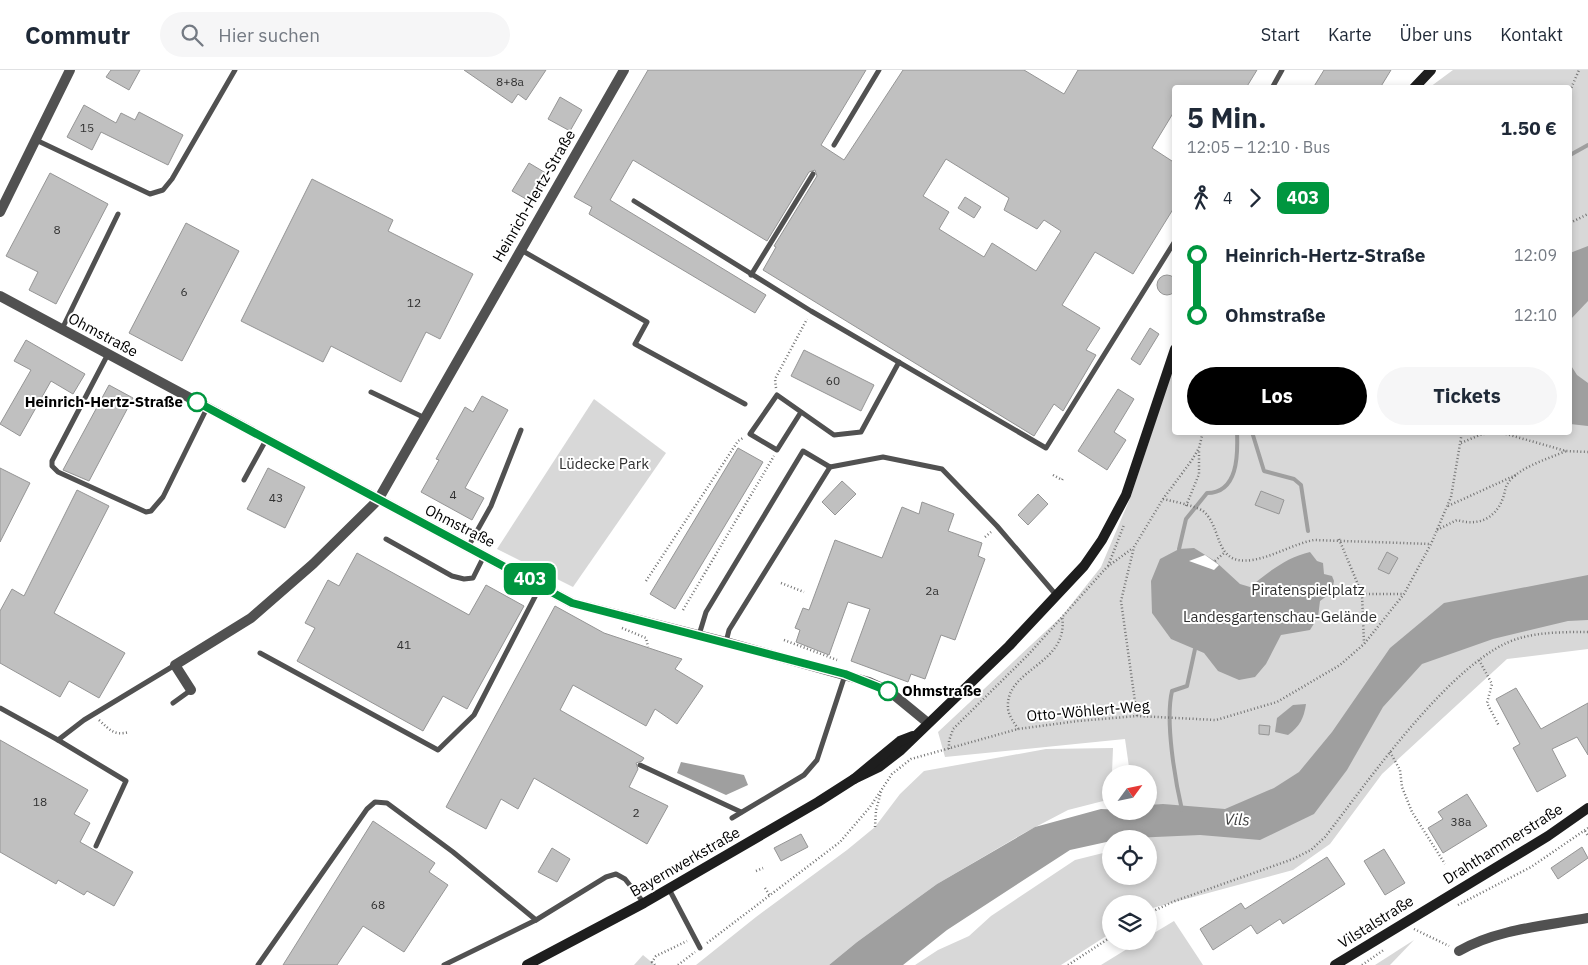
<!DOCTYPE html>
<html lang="de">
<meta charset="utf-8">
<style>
:root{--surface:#fff;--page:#f6f6f7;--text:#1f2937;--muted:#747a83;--line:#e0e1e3;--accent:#000}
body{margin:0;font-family:"IBM Plex Sans",sans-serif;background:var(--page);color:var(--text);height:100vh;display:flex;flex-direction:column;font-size:19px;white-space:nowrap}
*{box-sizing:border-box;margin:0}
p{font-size:16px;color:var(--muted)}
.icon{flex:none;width:28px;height:28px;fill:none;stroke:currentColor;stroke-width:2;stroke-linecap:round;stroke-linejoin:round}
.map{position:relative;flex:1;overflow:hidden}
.side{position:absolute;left:1172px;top:15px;width:400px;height:350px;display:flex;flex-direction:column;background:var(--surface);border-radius:5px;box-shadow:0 2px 8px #0003}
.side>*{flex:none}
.badge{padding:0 10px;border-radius:8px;font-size:18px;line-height:32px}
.needle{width:32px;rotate:57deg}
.controls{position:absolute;left:1102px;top:695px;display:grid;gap:10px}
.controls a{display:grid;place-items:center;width:55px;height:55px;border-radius:50%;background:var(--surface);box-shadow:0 2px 8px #0003;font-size:25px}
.map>.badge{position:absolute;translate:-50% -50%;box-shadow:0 0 0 2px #fff}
.legs{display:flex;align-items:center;gap:8px;height:55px;padding:0 15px;font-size:16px}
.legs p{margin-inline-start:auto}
.summary{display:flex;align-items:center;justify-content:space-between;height:85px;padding:0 15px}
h1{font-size:28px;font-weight:700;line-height:38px}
.primary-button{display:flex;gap:10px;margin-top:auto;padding:10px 15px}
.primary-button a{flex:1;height:58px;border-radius:30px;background:var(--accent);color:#fff;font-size:20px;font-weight:700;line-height:58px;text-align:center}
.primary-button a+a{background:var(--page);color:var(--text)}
ul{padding:0 15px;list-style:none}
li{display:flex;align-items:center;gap:18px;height:60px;font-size:19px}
li i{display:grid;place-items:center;width:8px;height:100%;margin:0 6px;background:currentColor}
li i::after{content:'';width:12px;height:12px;margin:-6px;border:4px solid;border-radius:50%;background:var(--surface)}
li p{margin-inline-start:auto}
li:first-child i{background:linear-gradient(#0000 50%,currentColor 0)}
li:last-child i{background:linear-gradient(currentColor 50%,#0000 0)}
header{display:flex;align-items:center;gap:30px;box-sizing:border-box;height:70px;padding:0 25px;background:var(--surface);border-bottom:1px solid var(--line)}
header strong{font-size:24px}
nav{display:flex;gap:28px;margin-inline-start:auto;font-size:18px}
.search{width:350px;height:45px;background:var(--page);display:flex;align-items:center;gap:12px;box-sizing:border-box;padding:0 18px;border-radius:28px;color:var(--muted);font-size:19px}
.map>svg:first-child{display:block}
</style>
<header>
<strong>Commutr</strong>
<div class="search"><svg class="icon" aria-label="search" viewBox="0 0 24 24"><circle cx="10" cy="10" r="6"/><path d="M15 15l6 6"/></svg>Hier suchen</div>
<nav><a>Start</a><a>Karte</a><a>Über uns</a><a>Kontakt</a></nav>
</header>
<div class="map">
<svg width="1588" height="895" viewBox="0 0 1588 895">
<rect width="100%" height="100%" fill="#fff"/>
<!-- green -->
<g fill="#d8d8d8">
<polygon points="1453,0 1588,0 1588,579 1507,589 1382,704 1330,774 1293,800 1149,839 1149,834 1111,834 1111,863 1061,895 915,895 938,880 969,866 991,846 1075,790 1111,781 1111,806 1149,806 1149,769 1139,769 1135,741 1149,741 1149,704 1130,704 1125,669 945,687 938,662 1062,546 1101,497 1131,426 1175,292 1175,362 1570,362 1570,18 1430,17"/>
<polygon points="594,329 666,383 573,517 497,479"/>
<polygon points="1113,678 1111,729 1068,740 1024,763 937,814 857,872 829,895 696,895 756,847 847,780 875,757 900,724 924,701 1046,679"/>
<polygon points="1174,851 1203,895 1101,895 1140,871 1149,871 1149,866"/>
<polygon points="1414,870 1390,895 1375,895"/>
<polygon points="643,885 655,895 634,895"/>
</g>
<!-- water -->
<g fill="#9f9f9f">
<polygon points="1588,176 1588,231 1570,250 1570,183"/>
<polygon points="1570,294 1577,305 1588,313 1588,356 1570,354"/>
<path d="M 1194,478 L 1215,491 L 1240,514 L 1250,517 C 1267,503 1287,487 1310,482 L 1317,491 L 1323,493 L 1324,504 L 1332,506 L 1334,511 L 1332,522 L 1320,531 L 1318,547 L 1310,560 L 1281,565 L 1266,594 L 1255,607 L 1239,610 L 1218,601 L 1204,583 L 1171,569 L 1152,543 L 1151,511 L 1160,489 L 1179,479 Z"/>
<polygon points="1588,505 1588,550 1568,551 1493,569 1422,594 1383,637 1347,700 1314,744 1260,770 1200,765 1111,769 1111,771 1070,780 947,860 903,895 829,895 857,872 937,814 1035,757 1101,739 1149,741 1149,735 1163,734 1225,739 1274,718 1299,702 1332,662 1390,578 1444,533"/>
<path d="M 1306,634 C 1304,648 1300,656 1288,665 L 1275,662 L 1277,648 L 1293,635 Z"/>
<polygon points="681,692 744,705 748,715 726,725 677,703"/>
</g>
<!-- pier -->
<polygon fill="#fff" points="1205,485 1219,495 1214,500 1189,491"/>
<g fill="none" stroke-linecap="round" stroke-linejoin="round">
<!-- stream -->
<g stroke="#9f9f9f" stroke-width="4">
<polyline points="1570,85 1588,75"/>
<polyline points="1252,362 1264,401 1294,409 1301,415 1308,461"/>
<path d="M 1179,479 L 1186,449 L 1207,423 C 1238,423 1238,385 1237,362"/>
<path d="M 1182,740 C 1175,710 1165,651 1172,621 L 1187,616 L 1195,579"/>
</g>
</g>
<!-- building -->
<g fill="#c0c0c0" stroke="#959595" fill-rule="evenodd">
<polygon points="111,0 140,0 129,20 106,7"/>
<polygon points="464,0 546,0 526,30 518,24 512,33"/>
<path d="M 648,0 L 866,0 L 821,75 L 844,90 L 903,0 L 1024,0 L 1064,24 L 1078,0 L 1257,0 L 1246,18 L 1175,18 L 1175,40 L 1152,78 L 1175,93 L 1175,136 L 1133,204 L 1095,182 L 1062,235 L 1100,258 L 1086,280 L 1096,285 L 1063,341 L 1054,334 L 1034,366 L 763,200 L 776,177 L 774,176 L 817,106 L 815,100 L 809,102 L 767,171 L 633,90 L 610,130 L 766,225 L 755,243 L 589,144 L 592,137 L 574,127 ZM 946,89 L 1009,128 L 1004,140 L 1037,159 L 1044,150 L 1061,161 L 1036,201 L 992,173 L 984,187 L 939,159 L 949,142 L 923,126 Z"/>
<polygon points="1324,0 1391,0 1380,18 1313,18"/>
<polygon points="560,27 582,40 570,61 548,49"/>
<polygon points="84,35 116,53 121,43 135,50 139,42 183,65 168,95 101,62 92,80 67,67"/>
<polygon points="529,93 549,105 533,133 512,121"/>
<polygon points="50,103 108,134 56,234 29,220 38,202 6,186"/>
<polygon points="312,109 393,150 388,161 473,204 440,269 426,262 401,312 331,276 323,292 241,251"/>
<polygon points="965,127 981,137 974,148 958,138"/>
<polygon points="186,153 239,181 182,291 129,263"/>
<circle cx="1167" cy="215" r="10"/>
<polygon points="1150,258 1159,264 1140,295 1131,289"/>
<polygon points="26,270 85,304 73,324 51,311 20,366 0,354 31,300 14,291"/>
<polygon points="804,280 874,315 861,341 791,306"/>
<polygon points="109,315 133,328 89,411 63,400"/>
<polygon points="1118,319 1134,329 1114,362 1126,370 1107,400 1078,381"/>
<polygon points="482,326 508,340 465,418 484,428 472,450 421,422 439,390 436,389 465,337 473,342"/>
<polygon points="738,378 763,392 675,539 650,524"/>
<polygon points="0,398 30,413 0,472"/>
<polygon points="268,398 305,417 285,458 247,439"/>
<polygon points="842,411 856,424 835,445 822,432"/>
<polygon points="77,420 109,436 54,543 125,583 99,628 69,611 60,627 0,593 0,541 12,519 24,526"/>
<polygon points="1261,421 1284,430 1279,444 1255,435"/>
<polygon points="1038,424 1048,434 1028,455 1018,445"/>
<polygon points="922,432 954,444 948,461 982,473 978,486 985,489 955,570 941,565 925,609 911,604 908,612 851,591 870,539 848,532 829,585 796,572 800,560 795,558 803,538 809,540 835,470 882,488 902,437 919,444"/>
<polygon points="1387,482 1398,488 1389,504 1378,499"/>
<polygon points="357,483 469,545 486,515 524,536 467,639 443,626 423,661 297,591 315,558 305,553 328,510 339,516"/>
<polygon points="555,536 604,563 682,589 675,599 703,616 677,654 655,639 646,656 573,615 560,640 644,688 642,691 636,693 638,699 629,717 668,736 647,774 534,708 518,739 501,729 486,759 446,737"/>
<polygon points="1516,618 1541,659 1588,633 1588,685 1577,667 1552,679 1566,706 1537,722 1513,678 1520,674 1496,629"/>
<polygon points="1259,655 1270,656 1269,665 1259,664"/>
<polygon points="0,670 88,720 74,744 90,753 80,772 133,802 114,836 87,821 84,825 58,810 56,814 0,782"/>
<polygon points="1467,724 1487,756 1443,783 1428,758 1443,749 1438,742"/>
<polygon points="373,751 435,793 429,802 448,815 404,882 363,856 337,895 283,895"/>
<polygon points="801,764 808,777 781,791 774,778"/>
<polygon points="1582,777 1588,788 1558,809 1551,798"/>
<polygon points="552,778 570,789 557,812 538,802"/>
<polygon points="1384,779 1405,813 1385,825 1364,791"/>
<polygon points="1327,787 1345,814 1283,854 1280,849 1257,864 1251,855 1213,880 1200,859 1241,833 1245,839"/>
</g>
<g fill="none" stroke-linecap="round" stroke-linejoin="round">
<!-- path -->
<g stroke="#737373" stroke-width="2.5" stroke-dasharray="1 2.5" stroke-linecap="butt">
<polyline points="1570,21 1579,0"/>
<polyline points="1570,153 1588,144"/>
<polyline points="776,318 775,309 807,249"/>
<polyline points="1499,362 1566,381 1588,382"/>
<polyline points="1461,373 1482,364 1499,363"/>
<polyline points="1053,405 1062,410 1064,407"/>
<path d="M 1163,429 C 1172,431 1196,436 1203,441 C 1223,457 1213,496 1252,490 C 1273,487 1293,474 1314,470 L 1431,474"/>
<polyline points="1186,436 1199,404 1199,380"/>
<polyline points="1448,436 1516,405"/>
<path d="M 1437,460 L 1457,450 C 1477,456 1495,450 1503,428 C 1505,423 1505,417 1508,413 C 1519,397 1548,389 1566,381"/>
<polyline points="985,467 991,462"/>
<polyline points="1339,469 1362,524 1364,573"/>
<polyline points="1215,491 1224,483"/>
<polyline points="1108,496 1124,455"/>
<polyline points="646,511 738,371 743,368"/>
<polyline points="781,513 804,522"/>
<polyline points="1362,524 1403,524"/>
<polyline points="683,540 774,386"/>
<polyline points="622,558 646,568 648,577"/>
<polyline points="784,570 837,590"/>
<polyline points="1479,590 1492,614 1487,633 1499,656"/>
<polyline points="1137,646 1121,531 1134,477 1163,429 1192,390 1199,378 1203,362"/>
<path d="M 99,650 C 110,660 114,666 129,662"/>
<path d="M 1018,659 C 1015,654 1008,645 1008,638 C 1005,598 1070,595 1062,546"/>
<polyline points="949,679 949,671 953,659 1028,585 1107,497 1133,478"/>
<polyline points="1390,682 1400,700 1402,717 1412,742 1445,794"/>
<polyline points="875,757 876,740 881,722"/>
<polyline points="1585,761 1588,766"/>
<polyline points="756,801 763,798"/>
<polyline points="765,818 770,826"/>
<polyline points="1458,835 1531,797 1588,758"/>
<path d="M 1149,843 L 1175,831 L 1293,789 L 1311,780 L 1325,767 C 1367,713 1454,586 1520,568 C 1541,562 1566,562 1588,562"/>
<polyline points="1414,859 1449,876"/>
<polyline points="707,873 840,772 870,737 892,704 911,689 1018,659 1078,651 1137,646 1216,650 1277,632 1340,595 1364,574 1404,524 1431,474 1451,427 1462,362"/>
<polyline points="655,895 652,892 656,886 687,871"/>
<polyline points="678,895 695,882"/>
<polyline points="1068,895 1111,867"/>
<polyline points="1362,895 1385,879"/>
</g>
<!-- lane -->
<g stroke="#515151" stroke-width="5">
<polyline points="1272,18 1282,0"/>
<polyline points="36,70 150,124 163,120 172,109 235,0"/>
<polyline points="834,75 879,0"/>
<polyline points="634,131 811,241 1046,378 1175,171"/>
<polyline points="521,180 647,252 635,274 745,334"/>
<polyline points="751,205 813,104"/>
<polyline points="62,259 118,144"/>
<polyline points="108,284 52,391 52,396 58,402 146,442 151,441 163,427 207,338"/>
<polyline points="371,322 425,348"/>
<polyline points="801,342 777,380 750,364 777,325 834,365 861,362 899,292"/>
<polyline points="244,410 266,370"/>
<polyline points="386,469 452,506 464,509 473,508 484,486"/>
<polyline points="468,477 491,436 521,360"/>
<polyline points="699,565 706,542 803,381 830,397 883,387 942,399 997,456 1057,526"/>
<polyline points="726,572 729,560 830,397"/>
<polyline points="260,583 438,680 474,645 541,515"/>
<polyline points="173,633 191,620"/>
<polyline points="0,638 58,670"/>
<polyline points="640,695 741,742"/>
<polyline points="732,748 804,705 817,690 845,605"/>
<polyline points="96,776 126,711 58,670 84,650 175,595"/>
<polyline points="669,819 700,878"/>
<polyline points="258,895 367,739 375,732 387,733 453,782 536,850"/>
<polyline points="444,895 536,850 606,807 616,804 625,809 644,833"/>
</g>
<!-- street -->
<g stroke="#515151" stroke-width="10">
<polyline points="0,142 70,0"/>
<polyline points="0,226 572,533 726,572 869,612 889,621 928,653"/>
<polyline points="191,620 175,595 251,548 313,494 378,430 624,0"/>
<path d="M 1459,881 C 1497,859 1545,856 1588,848"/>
</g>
<!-- secondary -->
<g stroke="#1e1e1e" stroke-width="10">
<polyline points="1414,18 1431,0"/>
<polyline points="854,709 879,697 901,680 1009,576 1084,496 1102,470 1126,425 1175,279"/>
<polyline points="527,895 644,833 818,732 854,709 900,671 913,666"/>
<polyline points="1335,895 1548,766 1588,738"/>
</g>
</g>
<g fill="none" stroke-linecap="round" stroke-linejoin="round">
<defs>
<polyline id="line-1" points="197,332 572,533 845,604 888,621"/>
</defs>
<!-- line-1 casing -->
<use href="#line-1" stroke="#fff" stroke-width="11"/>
<!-- line-1 -->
<use href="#line-1" stroke="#00963f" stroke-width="8"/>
</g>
<!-- markers -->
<g fill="#fff" stroke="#00963f" stroke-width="2.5">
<circle cx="197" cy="332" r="9"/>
<circle cx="888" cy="621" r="9"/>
</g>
<g text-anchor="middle" stroke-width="4" stroke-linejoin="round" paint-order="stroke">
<!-- number labels -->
<g font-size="12" fill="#303030">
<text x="510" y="16">8+8a</text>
<text x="87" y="62">15</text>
<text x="57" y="164">8</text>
<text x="184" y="226">6</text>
<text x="414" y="237">12</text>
<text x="833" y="315">60</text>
<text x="453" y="429">4</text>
<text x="276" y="432">43</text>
<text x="932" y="525">2a</text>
<text x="404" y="579">41</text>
<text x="40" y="736">18</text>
<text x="636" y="747">2</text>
<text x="1461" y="756">38a</text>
<text x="378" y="839">68</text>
</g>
<!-- street labels -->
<g font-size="15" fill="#000" stroke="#fff">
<text transform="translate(534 126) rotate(-60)" y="5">Heinrich-Hertz-Straße</text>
<text transform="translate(103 265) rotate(28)" y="5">Ohmstraße</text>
<text transform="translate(460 456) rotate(27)" y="5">Ohmstraße</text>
<text transform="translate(1088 641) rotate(-5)" y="5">Otto-Wöhlert-Weg</text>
<text transform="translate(1503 774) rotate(-32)" y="5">Drahthammerstraße</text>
<text transform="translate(685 792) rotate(-30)" y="5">Bayernwerkstraße</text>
<text transform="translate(1376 852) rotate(-32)" y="5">Vilstalstraße</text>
</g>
<!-- stop labels -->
<g font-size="15" font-weight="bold" fill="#000" stroke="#fff" text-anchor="end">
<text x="183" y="337">Heinrich-Hertz-Straße</text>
<text x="902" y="626" text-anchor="start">Ohmstraße</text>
</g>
<!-- park labels -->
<g font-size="15" fill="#2f2f2f" stroke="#fff">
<text x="604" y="399">Lüdecke Park</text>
<text x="1308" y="525">Piratenspielplatz</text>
<text x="1280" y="552">Landesgartenschau-Gelände</text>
</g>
<!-- water labels -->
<g font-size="16" font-style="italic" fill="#404040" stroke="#fff">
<text transform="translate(1237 749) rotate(2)" y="6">Vils</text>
</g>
</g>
</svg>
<div class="controls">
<a><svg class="needle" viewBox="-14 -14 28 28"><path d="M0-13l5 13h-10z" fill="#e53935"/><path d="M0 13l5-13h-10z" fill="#747a83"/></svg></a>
<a><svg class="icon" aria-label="locate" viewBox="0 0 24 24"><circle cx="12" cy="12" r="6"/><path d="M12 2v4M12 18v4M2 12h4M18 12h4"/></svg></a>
<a><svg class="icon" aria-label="layers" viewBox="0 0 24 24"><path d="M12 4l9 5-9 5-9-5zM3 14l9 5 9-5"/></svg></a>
</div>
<b class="badge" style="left:530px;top:509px;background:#00963f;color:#fff">403</b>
<section class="side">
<div class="summary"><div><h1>5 Min.</h1><p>12:05 – 12:10 · Bus</p></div><b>1.50 €</b></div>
<div class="legs"><svg class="icon" aria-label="walk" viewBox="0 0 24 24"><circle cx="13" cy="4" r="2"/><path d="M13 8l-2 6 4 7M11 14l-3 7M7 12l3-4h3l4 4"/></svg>4<svg class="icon" aria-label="forward" viewBox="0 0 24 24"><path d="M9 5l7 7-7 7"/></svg><b class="badge" style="background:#00963f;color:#fff">403</b></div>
<ul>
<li><i style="color:#00963f"></i><b>Heinrich-Hertz-Straße</b><p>12:09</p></li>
<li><i style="color:#00963f"></i><b>Ohmstraße</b><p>12:10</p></li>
</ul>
<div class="primary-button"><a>Los</a><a>Tickets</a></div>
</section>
</div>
